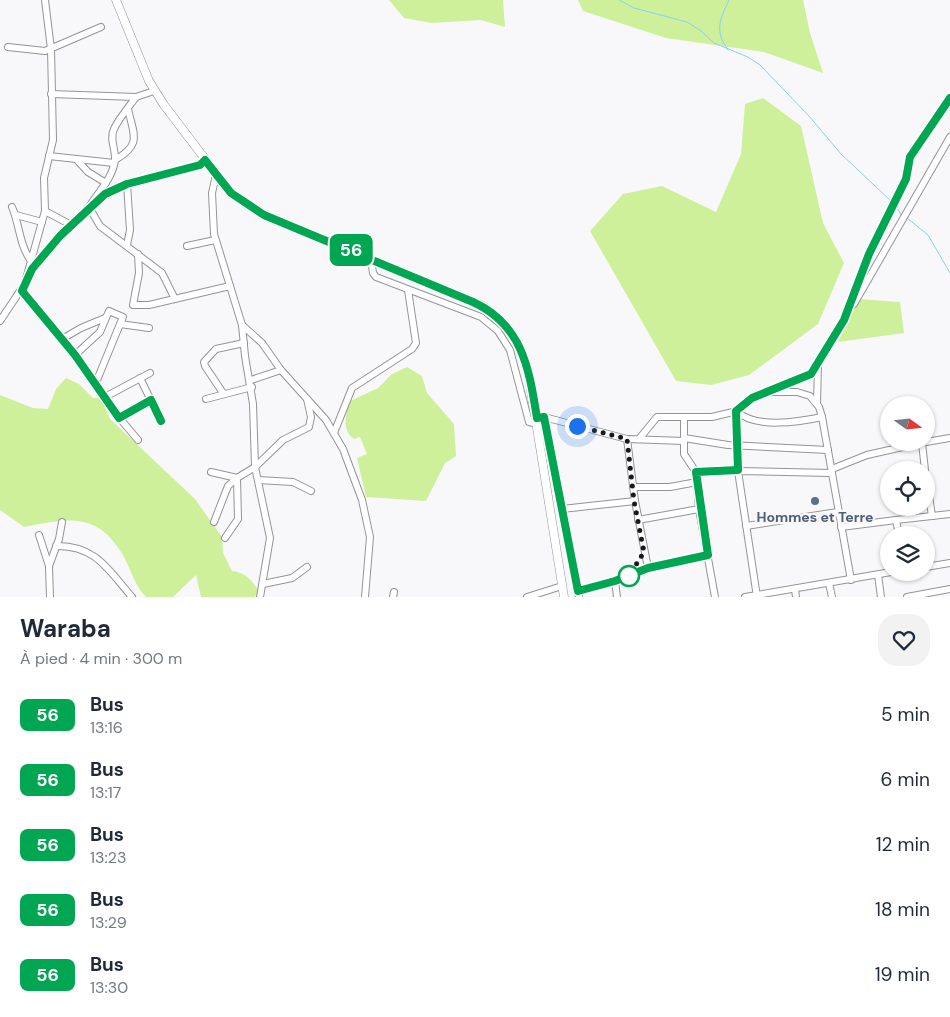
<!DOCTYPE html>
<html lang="fr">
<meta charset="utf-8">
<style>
:root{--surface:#fff;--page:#f2f2f3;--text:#1f2937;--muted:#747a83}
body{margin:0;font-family:"DM Sans",sans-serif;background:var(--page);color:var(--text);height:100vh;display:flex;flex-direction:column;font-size:19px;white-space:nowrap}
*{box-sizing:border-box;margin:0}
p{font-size:16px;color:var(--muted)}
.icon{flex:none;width:28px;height:28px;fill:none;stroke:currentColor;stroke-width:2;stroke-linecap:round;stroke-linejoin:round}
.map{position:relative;height:597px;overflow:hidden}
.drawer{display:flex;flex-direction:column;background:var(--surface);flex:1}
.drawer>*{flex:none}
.badge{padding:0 10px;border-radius:8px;font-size:18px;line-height:32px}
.needle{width:32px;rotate:105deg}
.tools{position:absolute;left:880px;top:396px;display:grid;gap:10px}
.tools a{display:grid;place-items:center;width:55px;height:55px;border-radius:50%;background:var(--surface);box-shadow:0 1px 4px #0004;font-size:25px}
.you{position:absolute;width:25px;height:25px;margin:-12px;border:4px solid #fff;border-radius:50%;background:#1a73e8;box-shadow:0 0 0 8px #1a73e833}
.map>.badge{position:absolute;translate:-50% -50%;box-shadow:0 0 0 2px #fff}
.round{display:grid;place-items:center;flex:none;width:52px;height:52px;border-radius:20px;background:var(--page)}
.summary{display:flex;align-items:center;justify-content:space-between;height:85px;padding:0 20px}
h1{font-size:24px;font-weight:700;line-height:38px}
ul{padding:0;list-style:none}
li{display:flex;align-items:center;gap:15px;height:65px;padding:0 20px}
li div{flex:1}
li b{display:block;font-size:19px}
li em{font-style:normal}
li .badge{min-width:55px;font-weight:700;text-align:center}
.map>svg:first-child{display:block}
</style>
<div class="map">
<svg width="950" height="597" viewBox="0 0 950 597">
<rect width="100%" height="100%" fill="#f8f8fb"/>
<!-- green -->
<g fill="#cef09a">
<polygon points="389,0 503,0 505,27 481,20 432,23 404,18"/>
<polygon points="578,0 803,0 810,33 823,73 764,52 666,38 583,11"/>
<polygon points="763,98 801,126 823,223 844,263 818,324 749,375 711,385 676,381 590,231 623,194 662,186 716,212 741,154 745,104"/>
<polygon points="858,299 900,302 904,333 838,342"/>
<path d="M 407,367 L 422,376 L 427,393 L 454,424 L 456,456 L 445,463 L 426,501 L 366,497 L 357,458 L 367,454 L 360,437 L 354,439 C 342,431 345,413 350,401 L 378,388 L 392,374 Z"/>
<path d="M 66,378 L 79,384 L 93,398 L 101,398 L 110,419 L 195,499 L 222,537 L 223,553 L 232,571 C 246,573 251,579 258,590 L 255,597 L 201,597 L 196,575 L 173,597 L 146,597 C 135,586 131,570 124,557 C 97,510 68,519 24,527 L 0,510 L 0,395 L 33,408 L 48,409 L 56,389 Z"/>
</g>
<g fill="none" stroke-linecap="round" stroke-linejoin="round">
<!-- stream -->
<g stroke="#86cffd" stroke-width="1">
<polyline points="619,0 634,8 687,22 701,31 714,43 748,57 760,65 809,116 841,154 891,201"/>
<path d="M 728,50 C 714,31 720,19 729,0"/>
<polyline points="896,205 901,215"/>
<polyline points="907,218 928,235 950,273"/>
</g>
<defs>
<g id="minor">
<polyline points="8,47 45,51 101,27"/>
<polyline points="51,94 136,97 154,91"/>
<path d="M 136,97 C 129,107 119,118 114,129 C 109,139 116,150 115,160 C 113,178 98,192 89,207 L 100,226 L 162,273 L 175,299"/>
<polyline points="49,156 114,163"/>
<polyline points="77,160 88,172 106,183"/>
<path d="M 115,160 C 142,144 134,136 128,109"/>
<polyline points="216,175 212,193 214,234 242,325 245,356 253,404 255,467 270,538 260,597"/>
<path d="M 12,207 C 20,226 19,244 31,261"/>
<polyline points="45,211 71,225"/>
<polyline points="16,215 42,222"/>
<polyline points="127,245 130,230 127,184"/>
<polyline points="187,246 215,240"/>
<polyline points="138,254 139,273 133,305 149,305 230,286"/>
<polyline points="371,259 373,273 376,277 481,317 498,331 510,350 529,422 538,424"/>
<polyline points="30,273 71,225 113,189 200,165 205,160"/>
<polyline points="24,286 45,211 44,178 53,140 51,49 45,0"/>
<polyline points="22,291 75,355 106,402 138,440"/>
<polyline points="854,304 950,137"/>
<polyline points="0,321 26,282"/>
<polyline points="242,325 262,343 281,370 326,420 343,449 362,500 370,537 365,597"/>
<polyline points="62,339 81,328 105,318"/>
<polyline points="75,355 100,332 109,311 123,317 120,324"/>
<polyline points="140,378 161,421"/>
<polyline points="251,380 281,370"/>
<polyline points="95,385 120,324 149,328"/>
<polyline points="770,391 811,374 844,320 869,254 906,179 910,157 950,98"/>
<polyline points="223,393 205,366 204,362 216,349 244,343"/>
<polyline points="103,398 150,373"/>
<polyline points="206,399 252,387"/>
<polyline points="817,404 818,363"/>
<polyline points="737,411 738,471 757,597"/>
<path d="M 737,411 C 754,429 799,422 822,417"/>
<polyline points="544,417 579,597"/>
<polyline points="684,417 684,454 696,472 699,509 715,597"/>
<polyline points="119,418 151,400"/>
<polyline points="537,418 544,417 627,439 684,441"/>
<polyline points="334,433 352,388 412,349 416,343 408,290"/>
<polyline points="684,438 728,445 828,450"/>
<polyline points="627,439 635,501 648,568"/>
<polyline points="639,439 657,417 712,417 737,411 752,398 767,392 797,392 810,396 819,407 822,417 851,580"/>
<polyline points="926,442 950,438"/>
<polyline points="922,443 925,470"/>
<polyline points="832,469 867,455 925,442"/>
<polyline points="211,472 237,478 238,519 225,538"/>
<polyline points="696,472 738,471 832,473"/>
<polyline points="926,476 932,516"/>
<polyline points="258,480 293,482 311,491"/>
<polyline points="633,487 670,487 697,482"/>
<polyline points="562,509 635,501"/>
<polyline points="638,520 699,509"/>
<polyline points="896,520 950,514"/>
<polyline points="214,522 228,486 237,478 255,467 283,440 309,427 311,417 307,399"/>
<polyline points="746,526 838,512"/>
<polyline points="841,527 896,520 899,535"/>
<polyline points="39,535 49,566"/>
<path d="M 56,546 C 96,545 109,571 132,597"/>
<polyline points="926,567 950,563"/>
<polyline points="878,575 881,597"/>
<polyline points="615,581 617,597"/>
<polyline points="829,583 832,597"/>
<polyline points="263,584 292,578 307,567"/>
<polyline points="795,589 796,597"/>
<polyline points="578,591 615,581 648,568 708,555"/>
<polyline points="50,597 49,566 59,539 62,522"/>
<polyline points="393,597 394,592"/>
<polyline points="527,597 562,586"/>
<polyline points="745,597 891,572"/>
<polyline points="907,597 950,589"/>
</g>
<path id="major" d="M 116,0 L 149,81 L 164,105 L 231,193 L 254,209 L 274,219 L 483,306 C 505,321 519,340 527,365 L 564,597"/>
</defs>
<!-- minor casing -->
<use href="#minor" stroke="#949497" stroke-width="8"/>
<!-- major casing -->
<use href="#major" stroke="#949497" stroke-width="9"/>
<!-- minor -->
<use href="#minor" stroke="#fff" stroke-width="6"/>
<!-- major -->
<use href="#major" stroke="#fff" stroke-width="8"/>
</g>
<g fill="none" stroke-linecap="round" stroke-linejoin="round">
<defs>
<path id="line" d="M 161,421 L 151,400 L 119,418 L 75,355 L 22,291 L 32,269 L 60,236 L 105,194 L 127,184 L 200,165 L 205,160 L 231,193 L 264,215 L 473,302 C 523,325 529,369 537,418 L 544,417 L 578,591 L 615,581 L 648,568 L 708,555 L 696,472 L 738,470 L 736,411 L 752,398 L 811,374 L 844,320 L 869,254 L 906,179 L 910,157 L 950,98"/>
</defs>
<!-- line casing -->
<use href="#line" stroke="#fff" stroke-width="11"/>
<!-- line -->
<use href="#line" stroke="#00a651" stroke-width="8"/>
<!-- walk -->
<polyline stroke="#19191a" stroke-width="5" stroke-dasharray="0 9" points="577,426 627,439 634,501 644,552 629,576"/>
</g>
<!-- markers -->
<circle fill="#5c6f8a" stroke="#f8f8fb" stroke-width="2" cx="815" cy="501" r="5"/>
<circle fill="#fff" stroke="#00a651" stroke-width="2.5" cx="629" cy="576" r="10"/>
<g text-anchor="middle" stroke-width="4.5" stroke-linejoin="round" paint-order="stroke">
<!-- service labels -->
<g font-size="14" font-weight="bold" fill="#4e5e75" stroke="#f8f8fb">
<text x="815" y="522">Hommes et Terre</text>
</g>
</g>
</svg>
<div class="tools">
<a><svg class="needle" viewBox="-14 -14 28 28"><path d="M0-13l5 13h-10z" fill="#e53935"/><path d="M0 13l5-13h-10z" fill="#747a83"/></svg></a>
<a><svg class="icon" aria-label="locate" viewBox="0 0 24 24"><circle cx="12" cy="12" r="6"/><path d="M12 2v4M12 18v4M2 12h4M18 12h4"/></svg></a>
<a><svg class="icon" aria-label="layers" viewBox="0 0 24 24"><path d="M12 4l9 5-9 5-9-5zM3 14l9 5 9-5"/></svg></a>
</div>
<div class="you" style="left:577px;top:426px"></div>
<b class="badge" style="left:351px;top:250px;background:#00a651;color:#fff">56</b>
</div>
<section class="drawer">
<div class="summary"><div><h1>Waraba</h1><p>À pied · 4 min · 300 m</p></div><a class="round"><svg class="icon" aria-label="heart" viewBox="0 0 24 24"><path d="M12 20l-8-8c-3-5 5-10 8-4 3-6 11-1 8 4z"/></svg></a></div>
<ul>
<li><span class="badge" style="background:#00a651;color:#fff">56</span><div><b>Bus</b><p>13:16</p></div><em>5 min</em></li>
<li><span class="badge" style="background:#00a651;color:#fff">56</span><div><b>Bus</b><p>13:17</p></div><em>6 min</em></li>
<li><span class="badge" style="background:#00a651;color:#fff">56</span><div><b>Bus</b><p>13:23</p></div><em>12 min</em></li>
<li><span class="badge" style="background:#00a651;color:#fff">56</span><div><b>Bus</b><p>13:29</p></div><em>18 min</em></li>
<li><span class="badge" style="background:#00a651;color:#fff">56</span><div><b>Bus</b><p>13:30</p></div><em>19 min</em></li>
</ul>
</section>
